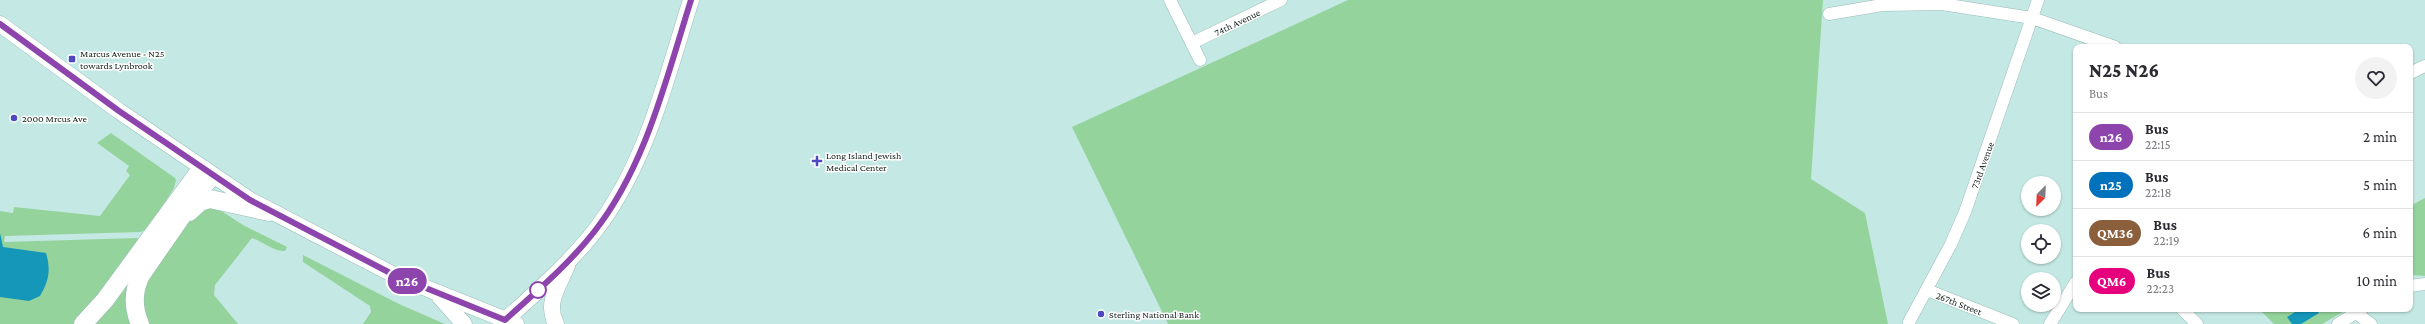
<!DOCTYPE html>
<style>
:root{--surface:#fff;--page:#f2f2f3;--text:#2b2b33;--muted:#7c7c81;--line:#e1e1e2}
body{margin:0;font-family:"Crimson Pro",serif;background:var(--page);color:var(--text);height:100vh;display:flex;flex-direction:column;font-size:15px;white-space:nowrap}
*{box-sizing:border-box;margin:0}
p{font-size:13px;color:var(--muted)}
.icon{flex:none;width:22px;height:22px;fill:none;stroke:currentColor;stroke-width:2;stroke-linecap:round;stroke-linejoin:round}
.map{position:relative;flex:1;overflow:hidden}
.details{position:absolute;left:2073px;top:44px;width:340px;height:268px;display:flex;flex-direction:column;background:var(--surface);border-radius:8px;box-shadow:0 1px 3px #0004}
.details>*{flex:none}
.badge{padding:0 8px;border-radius:13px;font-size:14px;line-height:26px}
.needle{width:26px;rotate:204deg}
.buttons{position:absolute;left:2021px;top:176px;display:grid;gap:8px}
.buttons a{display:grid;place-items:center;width:40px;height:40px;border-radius:50%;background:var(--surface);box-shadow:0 1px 3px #0004;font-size:20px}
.map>.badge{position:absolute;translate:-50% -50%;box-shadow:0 0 0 2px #fff}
.round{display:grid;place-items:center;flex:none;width:42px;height:42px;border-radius:21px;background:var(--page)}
.summary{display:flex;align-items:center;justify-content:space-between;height:68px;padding:0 16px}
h1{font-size:19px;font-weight:800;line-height:30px}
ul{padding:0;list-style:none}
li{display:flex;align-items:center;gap:12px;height:48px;padding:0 16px;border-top:1px solid var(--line)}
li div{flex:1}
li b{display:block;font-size:15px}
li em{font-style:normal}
li .badge{min-width:44px;font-weight:700;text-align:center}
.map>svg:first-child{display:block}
</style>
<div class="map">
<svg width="2425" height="324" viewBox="0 0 2425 324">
<rect width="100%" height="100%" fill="#c4e9e4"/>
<!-- green -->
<g fill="#95d39c">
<polygon points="1348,0 1823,0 1811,179 1865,213 1888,324 1168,324 1072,127"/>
<polygon points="111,133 175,178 176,180 174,188 148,229 140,232 5,236 4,242 137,238 141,242 75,324 0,324 0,211 13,213 14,207 100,216 130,175 126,171 129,166 97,143"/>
<polygon points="2425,198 2425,276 2411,275 2410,280 2410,206"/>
<path d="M 212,205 L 243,225 L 287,247 L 285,251 C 275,252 262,241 252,238 L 215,285 L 214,295 L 238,324 L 144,324 L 139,301 L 145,280 L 195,210 Z"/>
<polygon points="303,255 399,304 445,324 363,324 371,312 370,306 303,262"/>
<polygon points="126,281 131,282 133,324 93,324"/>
<polygon points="2259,309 2348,309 2322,324 2274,324"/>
</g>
<!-- water -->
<g fill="#1597ba">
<path d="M 0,233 L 3,247 L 46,253 C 51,270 49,281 40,296 L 29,301 L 0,297 Z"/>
<polygon points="2300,309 2317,309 2319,313 2301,324 2292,324 2287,317"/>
</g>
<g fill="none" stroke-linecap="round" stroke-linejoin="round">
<defs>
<g id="minor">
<polyline points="1170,0 1200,60"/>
<polyline points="1829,14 1882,5 1942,4 2032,18 2115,47"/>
<polyline points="1192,43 1281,0"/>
<polyline points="2410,73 2425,66"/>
<polyline points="2410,286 2425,284"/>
<polyline points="1927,290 2013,324"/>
<polyline points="2182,309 2197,324"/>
<polyline points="2356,313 2371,324"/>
<polyline points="1909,322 1951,244 1965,212 2038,0"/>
<polyline points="2050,324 2076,282"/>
<polyline points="2338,324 2362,309"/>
</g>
<g id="major">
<polyline points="0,24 119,111 250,200 396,276 516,324"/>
<polyline points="440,297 464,324"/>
<path d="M 501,324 C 533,295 567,266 594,232 C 646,166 666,79 691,0"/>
<path d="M 556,324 C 545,303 559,285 567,266"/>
</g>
<g id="highway">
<polyline points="189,212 200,202 210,199 269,212"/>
<polyline points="83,324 105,300 201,169"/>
<path d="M 140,324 C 133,308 133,291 141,275 L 202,187 L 212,177"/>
</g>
</defs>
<!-- minor casing -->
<use href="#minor" stroke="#98bcb7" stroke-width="13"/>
<!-- major casing -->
<use href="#major" stroke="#98bcb7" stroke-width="17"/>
<!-- highway casing -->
<use href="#highway" stroke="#98bcb7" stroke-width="19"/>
<!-- minor -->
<use href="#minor" stroke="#fff" stroke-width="12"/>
<!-- major -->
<use href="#major" stroke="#fff" stroke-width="16"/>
<!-- highway -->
<use href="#highway" stroke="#fff" stroke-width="18"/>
</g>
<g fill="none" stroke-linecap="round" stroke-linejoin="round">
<defs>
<path id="line" d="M 0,24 L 119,111 L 250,200 L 396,276 L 505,320 C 536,292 568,265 594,232 C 646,166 666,79 691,0"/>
</defs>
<!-- line casing -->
<use href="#line" stroke="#fff" stroke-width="9"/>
<!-- line -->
<use href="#line" stroke="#8e44ad" stroke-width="6"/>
</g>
<!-- markers -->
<g fill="#4e49c0" stroke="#fff" stroke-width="1.5">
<rect x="68" y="55" width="8" height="8" rx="2"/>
<circle cx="14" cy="118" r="4"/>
<path d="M815 155h4v4h4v4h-4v4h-4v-4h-4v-4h4z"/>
<circle cx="1101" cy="314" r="4"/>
</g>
<circle fill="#fff" stroke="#8e44ad" stroke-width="2" cx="538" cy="290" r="8"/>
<g text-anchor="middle" stroke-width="3" stroke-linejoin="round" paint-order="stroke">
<!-- street labels -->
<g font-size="10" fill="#13211f" stroke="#fff">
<text transform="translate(1237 22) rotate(-26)" y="4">74th Avenue</text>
<text transform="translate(1982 165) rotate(-70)" y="4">73rd Avenue</text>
<text transform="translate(1959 303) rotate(21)" y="4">267th Street</text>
</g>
<!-- poi labels -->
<g font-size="10" fill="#13211f" stroke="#fff" text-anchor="start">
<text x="80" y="57">Marcus Avenue - N25<tspan x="80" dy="12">towards Lynbrook</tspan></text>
<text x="22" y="122">2000 Mrcus Ave</text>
<text x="826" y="159">Long Island Jewish<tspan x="826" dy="12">Medical Center</tspan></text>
<text x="1109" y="318">Sterling National Bank</text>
</g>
</g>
</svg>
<div class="buttons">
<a><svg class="needle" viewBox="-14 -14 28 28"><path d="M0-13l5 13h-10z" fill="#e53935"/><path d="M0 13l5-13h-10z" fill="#7c7c81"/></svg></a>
<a><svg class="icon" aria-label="locate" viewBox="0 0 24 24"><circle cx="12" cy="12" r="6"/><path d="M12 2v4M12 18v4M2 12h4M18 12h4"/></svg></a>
<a><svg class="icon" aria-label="layers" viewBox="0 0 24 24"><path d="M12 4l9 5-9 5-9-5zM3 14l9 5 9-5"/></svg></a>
</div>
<b class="badge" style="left:407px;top:281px;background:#8e44ad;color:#fff">n26</b>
<section class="details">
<div class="summary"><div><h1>N25 N26</h1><p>Bus</p></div><a class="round"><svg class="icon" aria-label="heart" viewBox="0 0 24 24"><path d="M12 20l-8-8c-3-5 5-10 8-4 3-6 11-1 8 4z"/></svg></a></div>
<ul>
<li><span class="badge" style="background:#8e44ad;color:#fff">n26</span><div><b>Bus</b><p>22:15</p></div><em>2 min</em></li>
<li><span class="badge" style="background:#0072bc;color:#fff">n25</span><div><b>Bus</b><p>22:18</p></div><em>5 min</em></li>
<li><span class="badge" style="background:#8b5e3c;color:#fff">QM36</span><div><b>Bus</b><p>22:19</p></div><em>6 min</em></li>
<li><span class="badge" style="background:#e6007e;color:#fff">QM6</span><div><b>Bus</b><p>22:23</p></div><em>10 min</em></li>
</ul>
</section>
</div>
